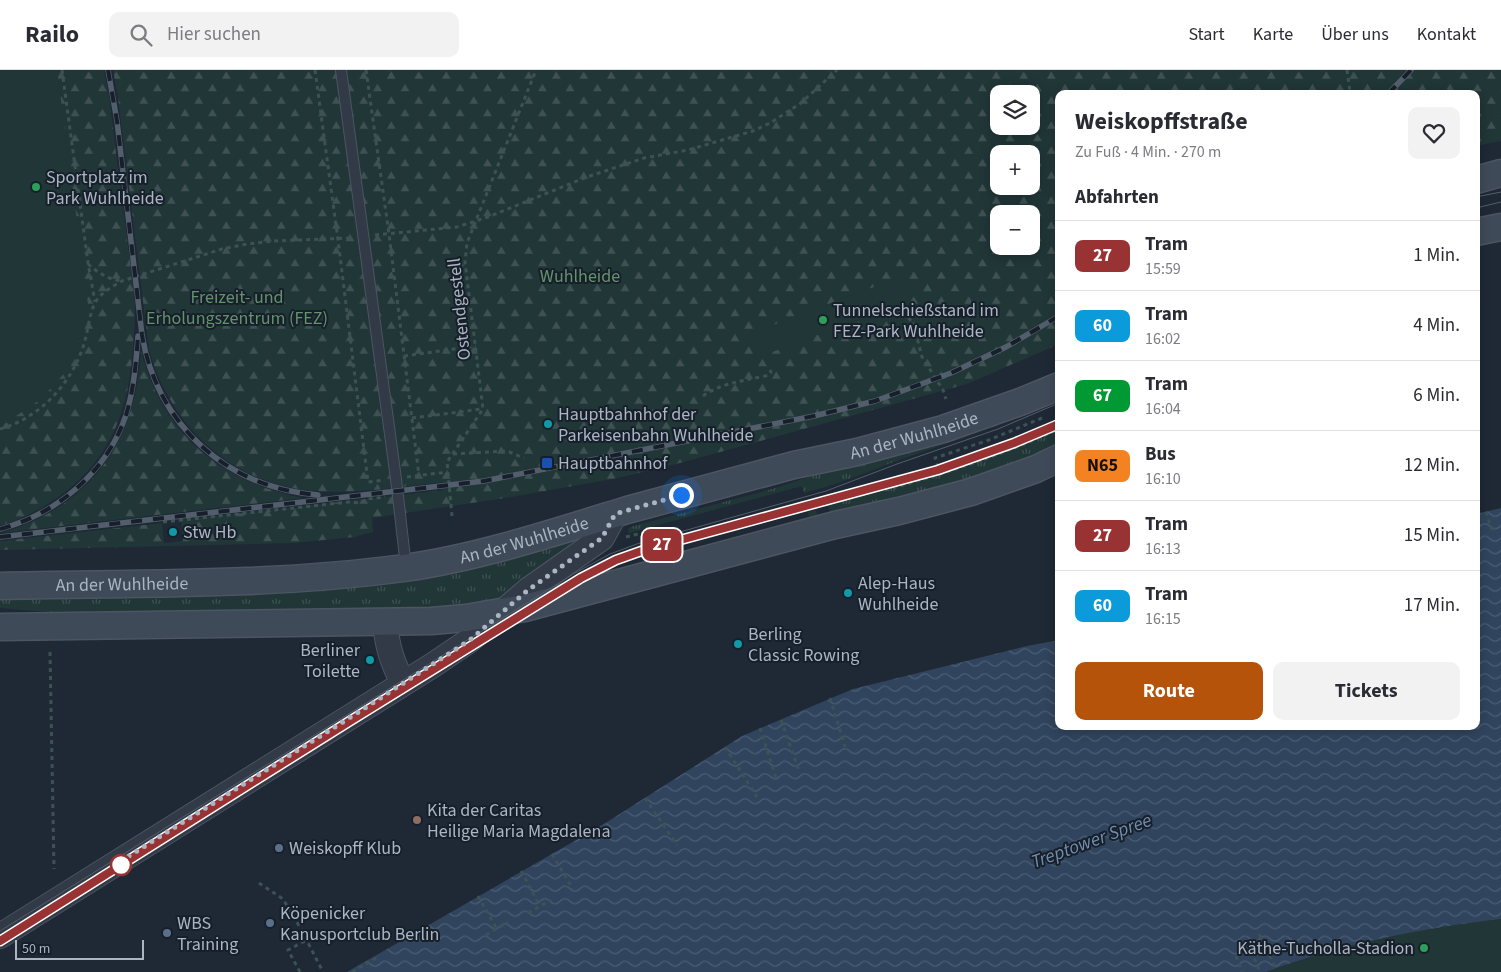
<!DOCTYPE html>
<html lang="de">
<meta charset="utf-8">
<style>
:root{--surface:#fff;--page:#f2f2f3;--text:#2b2b33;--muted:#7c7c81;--line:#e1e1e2;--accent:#b45309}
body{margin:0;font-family:"Source Sans 3",sans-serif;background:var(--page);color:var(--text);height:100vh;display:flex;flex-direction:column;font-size:19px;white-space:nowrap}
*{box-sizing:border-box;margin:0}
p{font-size:16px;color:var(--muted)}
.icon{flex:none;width:28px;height:28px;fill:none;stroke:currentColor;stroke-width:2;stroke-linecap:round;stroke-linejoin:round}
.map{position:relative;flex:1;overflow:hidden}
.sheet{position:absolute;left:1055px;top:20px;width:425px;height:640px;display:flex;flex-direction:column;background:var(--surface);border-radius:10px;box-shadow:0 2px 12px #0003}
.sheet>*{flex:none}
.badge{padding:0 10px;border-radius:8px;font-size:18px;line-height:32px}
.tools{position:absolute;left:990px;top:15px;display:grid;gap:10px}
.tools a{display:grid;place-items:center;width:50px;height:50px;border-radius:10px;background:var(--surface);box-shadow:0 2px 12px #0003;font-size:25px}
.scale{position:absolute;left:15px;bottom:12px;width:129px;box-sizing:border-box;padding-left:5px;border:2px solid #abb5c3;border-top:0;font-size:14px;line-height:18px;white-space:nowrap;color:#abb5c3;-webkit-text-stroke:4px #171f2a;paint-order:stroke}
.you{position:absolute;width:25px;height:25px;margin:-12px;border:4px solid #fff;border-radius:50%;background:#1a73e8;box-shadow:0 0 0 8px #1a73e833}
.map>.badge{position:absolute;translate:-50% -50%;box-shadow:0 0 0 2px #fff}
h2{padding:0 20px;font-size:19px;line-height:45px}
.round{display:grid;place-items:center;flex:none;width:52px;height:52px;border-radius:10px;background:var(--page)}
.headline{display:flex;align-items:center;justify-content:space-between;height:85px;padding:0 20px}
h1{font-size:24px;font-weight:700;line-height:38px}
.button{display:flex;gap:10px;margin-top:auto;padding:10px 20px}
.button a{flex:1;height:58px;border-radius:10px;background:var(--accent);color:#fff;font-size:20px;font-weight:700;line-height:58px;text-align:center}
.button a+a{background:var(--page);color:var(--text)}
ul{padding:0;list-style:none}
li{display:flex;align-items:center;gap:15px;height:70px;padding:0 20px;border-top:1px solid var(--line)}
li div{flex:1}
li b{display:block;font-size:19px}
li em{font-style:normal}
li .badge{min-width:55px;font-weight:700;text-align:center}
header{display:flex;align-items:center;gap:30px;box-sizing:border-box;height:70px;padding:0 25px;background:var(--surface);border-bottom:1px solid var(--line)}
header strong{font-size:24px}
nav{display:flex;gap:28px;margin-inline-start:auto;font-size:18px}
.search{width:350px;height:45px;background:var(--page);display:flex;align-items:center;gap:12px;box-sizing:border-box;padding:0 18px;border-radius:10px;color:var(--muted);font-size:19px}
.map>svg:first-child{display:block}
</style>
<header>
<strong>Railo</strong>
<div class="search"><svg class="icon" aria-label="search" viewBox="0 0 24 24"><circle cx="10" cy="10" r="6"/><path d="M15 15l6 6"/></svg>Hier suchen</div>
<nav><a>Start</a><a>Karte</a><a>Über uns</a><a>Kontakt</a></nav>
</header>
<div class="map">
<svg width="1501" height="902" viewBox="0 0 1501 902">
<defs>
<pattern id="grass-tufts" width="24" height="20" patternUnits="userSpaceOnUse" patternTransform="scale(1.25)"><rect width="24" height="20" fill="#213637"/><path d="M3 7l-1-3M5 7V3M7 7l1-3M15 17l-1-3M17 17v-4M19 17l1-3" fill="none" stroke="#3f5152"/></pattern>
<pattern id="forest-firs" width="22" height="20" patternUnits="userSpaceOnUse" patternTransform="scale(1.25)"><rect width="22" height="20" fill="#213637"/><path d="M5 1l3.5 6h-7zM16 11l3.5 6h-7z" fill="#3f5152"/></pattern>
<pattern id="water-waves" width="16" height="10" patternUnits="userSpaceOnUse" patternTransform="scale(1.25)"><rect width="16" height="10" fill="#30445d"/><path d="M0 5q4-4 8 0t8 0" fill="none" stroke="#4b5d73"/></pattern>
</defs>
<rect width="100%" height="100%" fill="#1e2935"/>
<!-- grass -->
<g fill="url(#grass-tufts)">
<path d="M 1047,330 L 1049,335 C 1002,356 954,370 905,388 C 872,400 839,414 804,423 L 802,416 L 629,463 L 628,459 L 630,457 L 772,419 Z"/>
<polygon points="1059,358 1059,377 1001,404 832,447 828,435 930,407 1015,378"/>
<polygon points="816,440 819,450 646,494 646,491 809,447 808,442"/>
<polygon points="581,467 584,469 493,533 449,540 94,546 0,538 0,524 76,523"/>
</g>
<!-- forest -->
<g fill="url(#forest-firs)" fill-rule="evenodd">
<path d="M 0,0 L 104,0 L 110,32 C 115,75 120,118 126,160 C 129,186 134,213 135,239 C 135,252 134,265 133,277 C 129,338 112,388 61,425 C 43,438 22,450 0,455 Z"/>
<path d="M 113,0 L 337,0 L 393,418 C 363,421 334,424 305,420 C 227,410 170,354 149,280 L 118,28 Z"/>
<path d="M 345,0 L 1501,0 L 1501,71 L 1476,76 L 1476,24 L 1059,24 L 1059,274 L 967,314 L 680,393 L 618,408 L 511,427 L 372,448 L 373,462 L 354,467 L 294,473 L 0,480 L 0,471 L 162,453 L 164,473 L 183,471 L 181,450 L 444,420 L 443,412 L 400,417 ZM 999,24 L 1031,24 L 1031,56 L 999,56 ZM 999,84 L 1031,84 L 1031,116 L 999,116 ZM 999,144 L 1031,144 L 1031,176 L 999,176 Z"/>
<path d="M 141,281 C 162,363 220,412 303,428 L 1,463 C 90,437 136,372 141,281 Z"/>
</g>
<!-- garden -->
<g fill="#213637">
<polygon points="0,0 57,0 88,235 81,265 68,299 42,328 6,353 0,354"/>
<polygon points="903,206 912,229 767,284 770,293 766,294 763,285 756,288 747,265"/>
<path d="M 1501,849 L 1501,902 L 1266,902 C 1342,874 1421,858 1501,849 Z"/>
</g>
<!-- water -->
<path fill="url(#water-waves)" d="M 1501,438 L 1501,849 C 1422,858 1341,874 1266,902 L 347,902 L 604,754 L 742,666 L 853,619 L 1027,576 L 1059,570 L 1059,656 L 1476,656 L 1476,444 Z"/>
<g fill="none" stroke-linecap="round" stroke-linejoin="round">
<defs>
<polyline id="service" points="341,0 396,409 406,497"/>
<g id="tertiary">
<path d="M 385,552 C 387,576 392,592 403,613"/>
<polyline points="0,866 433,595 470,570 528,520 602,468 615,444"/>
</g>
<g id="secondary">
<polyline points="1476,110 1501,103"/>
<polyline points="1476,162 1501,157"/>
<path id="s1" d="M 0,516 C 134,513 270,516 404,498 C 477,488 556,462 627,440 L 794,395 L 857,382 L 943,359 L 1020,332 L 1059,316"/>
<polyline points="0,557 431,551 466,548 525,538 835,455 899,441 971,422 1036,399 1059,388"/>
</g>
</defs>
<!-- service casing -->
<use href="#service" stroke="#4c5561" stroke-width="12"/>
<!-- tertiary casing -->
<use href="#tertiary" stroke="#4c5561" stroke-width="26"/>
<!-- secondary casing -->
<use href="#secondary" stroke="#4c5561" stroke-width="29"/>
<!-- path -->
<g stroke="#3d5254" stroke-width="3" stroke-dasharray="4 4" stroke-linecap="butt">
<polyline points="62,0 88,193 95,232"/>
<polyline points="315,0 338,170 368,412 384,410"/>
<polyline points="366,0 389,164 419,406"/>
<polyline points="1347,0 1350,22"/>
<polyline points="375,165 457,157 488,147 587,107 644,88 688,80 753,61 770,53 801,33 837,0"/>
<path d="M 88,194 C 97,202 109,210 122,211"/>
<polyline points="902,233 905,242 914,256 922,287 943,320 946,329"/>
<polyline points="404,286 476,276"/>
<path d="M 703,326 C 723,312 745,311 769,305 L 771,302 L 770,300"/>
<polyline points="412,348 482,339"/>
<path d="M 0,359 C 40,348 72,313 84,274 C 88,261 89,245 95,233 C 100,223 113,216 122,211 L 222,179 L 247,174 L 274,171 L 351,168"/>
<polyline points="453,384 507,381 524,388"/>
<polyline points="940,405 935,388 989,370 1042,348"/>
<polyline points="407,407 448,402"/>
<path d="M 885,420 C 945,404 1002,385 1059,359"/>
<polyline points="1486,442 1492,460"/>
<polyline points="452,446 447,392 483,339 465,192 467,173 536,0"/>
<polyline points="163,452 349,432 361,433 367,429 385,427"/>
<polyline points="1476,460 1476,464"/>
<polyline points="626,467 646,462 647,465"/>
<polyline points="50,582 54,799"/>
<polyline points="830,628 845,677"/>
<polyline points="781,650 799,701"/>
<polyline points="760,658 776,708"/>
<polyline points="725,677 757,727"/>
<polyline points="645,728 677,775"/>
<polyline points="552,784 573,819"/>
<polyline points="521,801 540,836"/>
<polyline points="259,813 283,829 301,859 323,902"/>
<polyline points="478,826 497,859"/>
<polyline points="528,843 551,830"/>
<polyline points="1259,864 1276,899"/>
<polyline points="486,865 508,852"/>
<polyline points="1251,881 1260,902"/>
<polyline points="1236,886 1242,902"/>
<polyline points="300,902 288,880 307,870"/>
<polyline points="352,902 378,887"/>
</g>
<!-- service -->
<use href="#service" stroke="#313a46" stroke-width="10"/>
<!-- tertiary -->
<use href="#tertiary" stroke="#313a46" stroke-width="24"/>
<!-- secondary -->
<use href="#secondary" stroke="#3f4a59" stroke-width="26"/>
<!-- tram -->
<g stroke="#535e6d" stroke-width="1">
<polyline points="1476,127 1501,122"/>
<polyline points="1476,138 1501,132"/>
<polyline points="499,559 581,508 616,490 647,479 938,400 1027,368 1059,354"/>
<polyline points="0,861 575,503 610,484 637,474 826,421 897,394 998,359 1059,333"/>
<polyline points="0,871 246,716"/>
</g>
<defs>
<g id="rail">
<path d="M 108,0 L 117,51 L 142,265 C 157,355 227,418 318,425"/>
<polyline points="1388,24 1411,0"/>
<path d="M 0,459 C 57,444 107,402 126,345 C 134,319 136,293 138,266"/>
<polyline points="0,467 484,411 814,346 875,331 951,303 1006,277 1059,246"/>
</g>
</defs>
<!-- rail casing -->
<use href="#rail" stroke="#535e6d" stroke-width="5.5"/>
<!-- rail -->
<use href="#rail" stroke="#171f2a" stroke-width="4" stroke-dasharray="11" stroke-linecap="butt"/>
</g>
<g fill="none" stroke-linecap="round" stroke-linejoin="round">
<defs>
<polyline id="line" points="0,871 350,651 581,508 616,490 647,479 938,400 1014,373 1059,354"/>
</defs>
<!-- line casing -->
<use href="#line" stroke="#fff" stroke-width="11"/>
<!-- line -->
<use href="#line" stroke="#933" stroke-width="8"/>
<!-- walk -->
<polyline stroke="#abb5c3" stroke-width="5" stroke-dasharray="0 9" points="121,795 113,796 354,645 470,570 528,520 602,468 615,444 681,425"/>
</g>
<!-- markers -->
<g fill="#2e9e5b" stroke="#171f2a" stroke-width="2">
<circle cx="36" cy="117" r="5"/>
<circle cx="823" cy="250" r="5"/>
<circle cx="1424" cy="878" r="5"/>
</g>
<g fill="#0f9aa8" stroke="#171f2a" stroke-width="2">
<circle cx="548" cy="354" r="5"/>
<circle cx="173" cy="462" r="5"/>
<circle cx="848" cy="523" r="5"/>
<circle cx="738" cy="574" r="5"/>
<circle cx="370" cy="590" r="5"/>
</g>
<rect fill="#1a4fb4" stroke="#171f2a" stroke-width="2" x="541" y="387" width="12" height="12" rx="2.5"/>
<circle fill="#8d6e63" stroke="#171f2a" stroke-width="2" cx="417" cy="750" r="5"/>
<g fill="#5c6f8a" stroke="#171f2a" stroke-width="2">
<circle cx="279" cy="778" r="5"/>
<circle cx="270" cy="853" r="5"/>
<circle cx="167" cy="863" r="5"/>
</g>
<circle fill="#fff" stroke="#933" stroke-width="2.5" cx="121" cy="795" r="10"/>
<g text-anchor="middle" stroke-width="4" stroke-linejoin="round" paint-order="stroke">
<!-- poi labels -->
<g font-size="18" fill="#abb5c3" stroke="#171f2a" text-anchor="start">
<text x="46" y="113">Sportplatz im<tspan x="46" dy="21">Park Wuhlheide</tspan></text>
<text x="833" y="246">Tunnelschießstand im<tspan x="833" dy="21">FEZ-Park Wuhlheide</tspan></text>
<text x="558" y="350">Hauptbahnhof der<tspan x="558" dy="21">Parkeisenbahn Wuhlheide</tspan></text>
<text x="558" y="399">Hauptbahnhof</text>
<text x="183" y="468">Stw Hb</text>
<text x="858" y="519">Alep-Haus<tspan x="858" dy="21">Wuhlheide</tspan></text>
<text x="748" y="570">Berling<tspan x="748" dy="21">Classic Rowing</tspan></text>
<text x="360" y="586" text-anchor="end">Berliner<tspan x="360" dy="21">Toilette</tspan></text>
<text x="427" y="746">Kita der Caritas<tspan x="427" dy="21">Heilige Maria Magdalena</tspan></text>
<text x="289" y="784">Weiskopff Klub</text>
<text x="280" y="849">Köpenicker<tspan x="280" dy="21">Kanusportclub Berlin</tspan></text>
<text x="177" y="859">WBS<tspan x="177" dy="21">Training</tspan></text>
<text x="1414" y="884" text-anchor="end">Käthe-Tucholla-Stadion</text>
</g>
<!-- park labels -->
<g font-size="18" fill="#63936c" stroke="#171f2a">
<text x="580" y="212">Wuhlheide</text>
<text x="237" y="233">Freizeit- und<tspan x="237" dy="21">Erholungszentrum (FEZ)</tspan></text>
</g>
<!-- street labels -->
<g font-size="18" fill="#abb5c3" stroke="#171f2a">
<text transform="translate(459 239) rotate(-96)" y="6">Ostendgestell</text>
<text dy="6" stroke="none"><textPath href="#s1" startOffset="932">An der Wuhlheide</textPath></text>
<text dy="6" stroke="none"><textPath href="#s1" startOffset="528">An der Wuhlheide</textPath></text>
<text dy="6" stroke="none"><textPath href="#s1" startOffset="122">An der Wuhlheide</textPath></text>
</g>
<!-- water labels -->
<g font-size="19" font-style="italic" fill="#728dad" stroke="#171f2a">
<text transform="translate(1091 770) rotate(-20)" y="7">Treptower Spree</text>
</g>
</g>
</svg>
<div class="tools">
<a><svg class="icon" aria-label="layers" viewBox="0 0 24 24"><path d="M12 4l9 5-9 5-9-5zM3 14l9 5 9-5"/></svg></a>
<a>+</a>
<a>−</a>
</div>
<div class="scale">50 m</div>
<div class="you" style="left:681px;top:425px"></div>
<b class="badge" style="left:662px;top:475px;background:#933;color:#fff">27</b>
<section class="sheet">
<div class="headline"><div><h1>Weiskopffstraße</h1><p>Zu Fuß · 4 Min. · 270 m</p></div><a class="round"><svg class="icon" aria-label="heart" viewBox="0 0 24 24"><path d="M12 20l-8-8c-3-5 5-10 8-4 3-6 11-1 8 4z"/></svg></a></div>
<h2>Abfahrten</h2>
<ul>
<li><span class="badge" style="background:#933;color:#fff">27</span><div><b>Tram</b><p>15:59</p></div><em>1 Min.</em></li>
<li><span class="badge" style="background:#0b9ada;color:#fff">60</span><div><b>Tram</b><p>16:02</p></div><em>4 Min.</em></li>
<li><span class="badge" style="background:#093;color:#fff">67</span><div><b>Tram</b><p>16:04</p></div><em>6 Min.</em></li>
<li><span class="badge" style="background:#f58220;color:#111">N65</span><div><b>Bus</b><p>16:10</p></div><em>12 Min.</em></li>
<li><span class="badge" style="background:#933;color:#fff">27</span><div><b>Tram</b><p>16:13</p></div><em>15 Min.</em></li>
<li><span class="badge" style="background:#0b9ada;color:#fff">60</span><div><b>Tram</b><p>16:15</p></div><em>17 Min.</em></li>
</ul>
<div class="button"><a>Route</a><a>Tickets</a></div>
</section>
</div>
